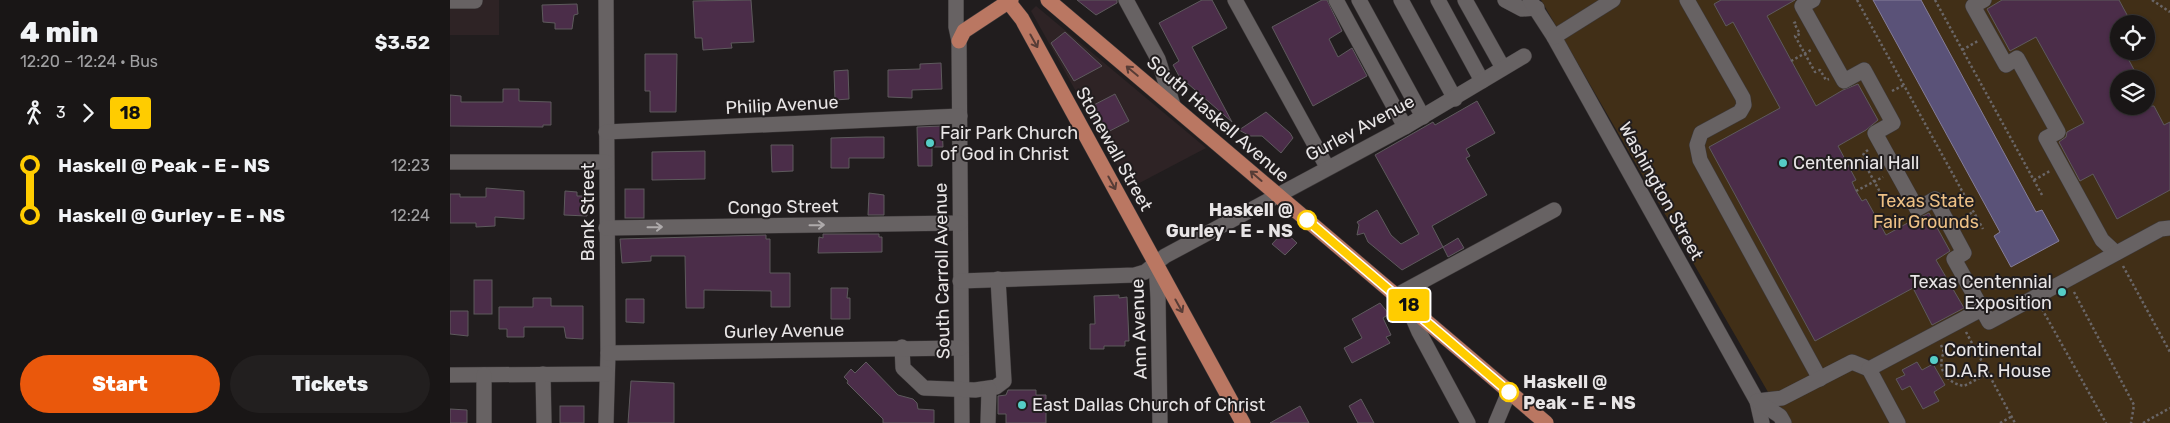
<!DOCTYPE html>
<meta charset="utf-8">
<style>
:root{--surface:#191616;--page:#221f1f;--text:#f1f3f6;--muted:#9f9fa1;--line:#373535;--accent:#ea580c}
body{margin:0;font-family:Rubik,sans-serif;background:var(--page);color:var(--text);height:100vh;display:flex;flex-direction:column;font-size:19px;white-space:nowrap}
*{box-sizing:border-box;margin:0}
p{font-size:16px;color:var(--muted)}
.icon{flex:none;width:28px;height:28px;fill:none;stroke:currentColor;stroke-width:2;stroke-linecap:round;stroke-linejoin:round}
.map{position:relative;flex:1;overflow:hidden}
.drawer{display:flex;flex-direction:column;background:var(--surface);width:450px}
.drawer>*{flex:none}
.badge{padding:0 10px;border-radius:4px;font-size:18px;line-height:32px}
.controls{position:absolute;left:1660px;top:15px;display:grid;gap:10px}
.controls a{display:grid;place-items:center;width:45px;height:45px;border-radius:50%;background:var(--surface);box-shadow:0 1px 4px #0004,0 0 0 1px var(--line);font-size:25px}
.map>.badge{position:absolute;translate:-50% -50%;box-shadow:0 0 0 2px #fff}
.legs{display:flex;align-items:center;gap:8px;height:55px;padding:0 20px;font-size:16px}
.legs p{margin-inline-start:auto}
.head{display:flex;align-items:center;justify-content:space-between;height:85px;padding:0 20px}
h1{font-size:28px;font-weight:800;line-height:38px}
.action{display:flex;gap:10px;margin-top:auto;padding:10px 20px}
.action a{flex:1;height:58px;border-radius:30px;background:var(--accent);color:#fff;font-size:20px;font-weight:800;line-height:58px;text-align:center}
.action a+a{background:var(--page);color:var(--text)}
ul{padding:0 20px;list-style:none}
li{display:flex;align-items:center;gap:18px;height:50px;font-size:19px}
li i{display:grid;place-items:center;width:8px;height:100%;margin:0 6px;background:currentColor}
li i::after{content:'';width:12px;height:12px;margin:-6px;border:4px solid;border-radius:50%;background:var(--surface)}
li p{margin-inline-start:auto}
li:first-child i{background:linear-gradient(#0000 50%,currentColor 0)}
li:last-child i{background:linear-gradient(currentColor 50%,#0000 0)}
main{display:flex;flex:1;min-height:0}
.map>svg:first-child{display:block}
</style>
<main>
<section class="drawer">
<div class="head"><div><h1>4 min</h1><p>12:20 – 12:24 · Bus</p></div><b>$3.52</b></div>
<div class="legs"><svg class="icon" aria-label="walk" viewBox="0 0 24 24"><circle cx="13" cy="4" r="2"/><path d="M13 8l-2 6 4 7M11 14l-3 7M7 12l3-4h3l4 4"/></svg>3<svg class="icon" aria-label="forward" viewBox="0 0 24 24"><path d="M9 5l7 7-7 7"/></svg><b class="badge" style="background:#fc0;color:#111">18</b></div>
<ul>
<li><i style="color:#fc0"></i><b>Haskell @ Peak - E - NS</b><p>12:23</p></li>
<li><i style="color:#fc0"></i><b>Haskell @ Gurley - E - NS</b><p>12:24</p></li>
</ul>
<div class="action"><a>Start</a><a>Tickets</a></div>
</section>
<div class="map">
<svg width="1720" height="423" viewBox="0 0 1720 423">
<rect width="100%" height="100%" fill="#211d1e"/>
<!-- built -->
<g fill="#2e2325">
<rect x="0" y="0" width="49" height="35"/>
<polygon points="586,6 756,148 680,188 581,11"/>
</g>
<!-- green -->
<path fill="#412f17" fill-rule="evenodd" d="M 1091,0 L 1720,0 L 1720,423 L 1336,423 ZM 1669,24 L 1696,24 L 1696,51 L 1669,51 ZM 1669,79 L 1696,79 L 1696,106 L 1669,106 Z"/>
<!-- water -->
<polygon fill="#5a5278" stroke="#857e99" points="1423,0 1471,0 1586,212 1592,210 1609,241 1561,267 1544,236 1550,232"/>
<!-- building -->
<g fill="#4b2d49" stroke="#5e5a5d">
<polygon points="301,0 304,42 281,43 282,48 253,50 252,38 245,38 243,1"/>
<polygon points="627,0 667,0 667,3 646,15"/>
<polygon points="752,0 762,0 777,28 742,47 782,122 729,76 723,65 729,61 709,23"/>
<polygon points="872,0 877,0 892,31 879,39 888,57 902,48 917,76 863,106 822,27"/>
<polygon points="1271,0 1345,0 1317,16 1366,106 1393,90 1408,84 1428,120 1416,130 1388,146 1406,180 1402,182 1406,191 1412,201 1416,199 1436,235 1463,220 1462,218 1463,217 1471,217 1479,213 1500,251 1486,260 1514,308 1482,325 1463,288 1365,341 1259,147 1330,108 1283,22 1276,26 1264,4"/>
<polygon points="1552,0 1669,0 1682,24 1669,24 1669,51 1674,51 1689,79 1669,79 1669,106 1704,106 1714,125 1720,122 1720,190 1667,219 1643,174 1630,181 1609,142 1616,137 1617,132 1634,123 1586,37 1560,51 1537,9"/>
<polygon points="127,4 128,14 124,15 122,29 105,29 105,23 93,22 92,5"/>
<polygon points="615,32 652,66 624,81 601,43"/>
<polygon points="195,54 227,54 226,112 200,112 200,91 195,91"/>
<polygon points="491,63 492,89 462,90 462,98 438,97 438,70 470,69 470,64"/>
<polygon points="398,70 399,99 385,100 384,71"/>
<polygon points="53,89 69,89 69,101 101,102 101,125 93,125 93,127 0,126 0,95 11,96 11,102 53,102"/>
<polygon points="665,94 679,121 652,135 638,108"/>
<polygon points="1027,101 1045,133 1016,149 1020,156 1016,158 1037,195 982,226 993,247 952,270 918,242 914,233 907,235 909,225 907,222 927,210 941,235 951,244 969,234 925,155 983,122 985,125"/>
<polygon points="816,112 840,133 843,138 831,153 812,136 800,136 789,130"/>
<polygon points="492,126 493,147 482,147 482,166 468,166 467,127"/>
<polygon points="416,137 434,137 434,158 399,158 399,168 381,168 381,138"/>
<polygon points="321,145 343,145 343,171 322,172"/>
<polygon points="255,151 255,179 202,180 202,152"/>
<polygon points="36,188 74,191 74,219 45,217 45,226 26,227 26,223 0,223 0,194 10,194 10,197 36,197"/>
<rect x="175" y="189" width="19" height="29"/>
<polygon points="115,191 127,192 127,196 137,196 137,216 114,215"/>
<polygon points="419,193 434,195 434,215 418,215"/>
<polygon points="834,231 847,243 835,255 822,244"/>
<polygon points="373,234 429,234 429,237 432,237 432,252 368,253 369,237 373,238"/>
<polygon points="316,235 316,239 320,239 320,273 340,273 340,307 321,307 321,291 254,290 254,308 236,308 235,256 201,256 201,261 172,263 170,239"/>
<polygon points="1008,238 1014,248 998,257 993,247"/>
<rect x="24" y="280" width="18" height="34"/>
<polygon points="381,288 398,288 397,298 400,298 400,319 381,319"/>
<polygon points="669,295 669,298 677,297 679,341 675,341 675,346 654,346 654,349 640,349 640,324 645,324 644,296"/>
<polygon points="83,298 101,298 101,306 133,306 133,339 116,338 114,327 74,327 74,337 57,337 57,329 49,329 49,307 83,307"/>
<polygon points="176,299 194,299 194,323 176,322"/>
<polygon points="930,303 939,314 933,318 941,335 936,337 940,343 902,363 894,348 912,338 902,319"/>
<polygon points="0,311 18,311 18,336 0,334"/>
<polygon points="416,362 448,395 463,399 467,403 468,409 484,410 484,423 433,423 433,419 397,383 398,381 394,377 401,369 405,373"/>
<polygon points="1467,362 1472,370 1483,364 1495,385 1484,392 1489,401 1473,409 1460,386 1452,390 1446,379 1455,375 1452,370"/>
<polygon points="181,381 224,383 224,423 178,423"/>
<polygon points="558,390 586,390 586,395 596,395 596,423 556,423 556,414 548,414 548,396 556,395"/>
<polygon points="911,399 924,423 908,423 899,406"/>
<rect x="110" y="406" width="24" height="17"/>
<polygon points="850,406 859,423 820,423"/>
<polygon points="0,409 17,410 17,423 0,423"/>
</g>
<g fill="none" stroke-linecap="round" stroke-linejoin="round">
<defs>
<g id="minor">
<polyline points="156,0 158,353 156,423"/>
<polyline points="506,0 506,27 509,41 512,423"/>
<polyline points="676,0 708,59 723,105"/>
<polyline points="785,0 877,167"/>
<polyline points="886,0 955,127"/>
<polyline points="909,0 973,117"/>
<polyline points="951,0 1005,99"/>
<polyline points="988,0 1032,81"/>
<polyline points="1015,0 1053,68"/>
<polyline points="1055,0 1072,9 1087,8"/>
<polyline points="1080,0 1104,37 1307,401 1312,423"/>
<polyline points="1237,0 1293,98 1294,105 1290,112 1251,133 1247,145 1250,160 1370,379"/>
<polyline points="1363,0 1352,6 1394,81 1414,70 1443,123 1425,133 1467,209 1485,199 1514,253 1504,259 1532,309"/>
<polyline points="1534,0 1523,6 1556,65 1567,58 1608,132 1596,138 1652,240 1666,253"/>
<polyline points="0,1 25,1"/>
<polyline points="1104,37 1163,0"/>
<polyline points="156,132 510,116"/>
<polyline points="0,162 156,162"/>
<polyline points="156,228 510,223"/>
<polyline points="706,263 708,298 710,423"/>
<polyline points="510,281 685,275 695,272 715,256 955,127 1074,56"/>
<polyline points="947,295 1104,210"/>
<polyline points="956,302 969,332 1018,423"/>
<polyline points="452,347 453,368 474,388 525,390 546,387 554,381 548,279"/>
<polyline points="158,353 511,348"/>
<polyline points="93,374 94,423"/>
<polyline points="0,375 156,374"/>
<polyline points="34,375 34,423"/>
<polyline points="1307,401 1332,398 1402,362 1419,369"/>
<polyline points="1307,401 1330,416 1334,423"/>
<polyline points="538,423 539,389"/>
<polyline points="1046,423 1059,392"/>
<polyline points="1448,423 1419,369 1532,309 1539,322 1711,229 1720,228"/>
</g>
<g id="major">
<polyline points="557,0 572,19 793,423"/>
<polyline points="598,0 1096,423"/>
<polyline points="509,41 514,31 561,0"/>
</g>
</defs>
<!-- minor casing -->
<use href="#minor" stroke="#3c3839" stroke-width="16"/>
<!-- major casing -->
<use href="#major" stroke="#3c3839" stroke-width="16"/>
<!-- path -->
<g stroke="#6a6667" stroke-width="2.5" stroke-dasharray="2.5 2.5" stroke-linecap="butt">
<polyline points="1407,0 1533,229"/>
<polyline points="1485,0 1592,195"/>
<polyline points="1702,0 1720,12"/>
<polyline points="1346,22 1344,23 1350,34 1345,36 1365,72 1370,70 1376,80 1379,79"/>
<polyline points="1512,50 1528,41"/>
<polyline points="1341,61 1361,50"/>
<polyline points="1442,91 1454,85"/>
<polyline points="1418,150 1414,153 1412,159 1436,203 1441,206 1450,205"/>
<polyline points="1584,180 1600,171"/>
<polyline points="1406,191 1433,177"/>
<polyline points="1511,219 1523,212"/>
<polyline points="1673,266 1720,352"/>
<polyline points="1624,292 1684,405 1681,423"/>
<polyline points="1592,309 1656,423"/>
<polyline points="1516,332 1565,423"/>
<path d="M 1491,345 L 1494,352 C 1486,369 1497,383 1514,386 L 1539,373"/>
<polyline points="1550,423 1561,417"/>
<polyline points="1693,423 1720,408"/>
</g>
<!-- minor -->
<use href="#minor" stroke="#676263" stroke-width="15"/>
<!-- major -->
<use href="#major" stroke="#ba7762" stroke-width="15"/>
</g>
<!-- one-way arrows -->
<defs><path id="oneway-shaft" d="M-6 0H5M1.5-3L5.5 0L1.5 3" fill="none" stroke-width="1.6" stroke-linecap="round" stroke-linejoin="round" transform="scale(1.25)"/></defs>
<g stroke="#573c36">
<use href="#oneway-shaft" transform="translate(584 41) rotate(61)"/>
<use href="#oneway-shaft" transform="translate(682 71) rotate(-140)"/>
<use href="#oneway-shaft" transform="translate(806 176) rotate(-139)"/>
<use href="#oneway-shaft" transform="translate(662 183) rotate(61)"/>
<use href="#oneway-shaft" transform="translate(729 306) rotate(61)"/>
</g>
<g stroke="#aeaaab">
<use href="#oneway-shaft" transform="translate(367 225) rotate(-1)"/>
<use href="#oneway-shaft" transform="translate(205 227) rotate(-1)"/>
</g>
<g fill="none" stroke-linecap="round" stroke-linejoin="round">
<defs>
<polyline id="line-1" points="857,220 1059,392"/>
</defs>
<!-- line-1 casing -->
<use href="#line-1" stroke="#fff" stroke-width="11"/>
<!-- line-1 -->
<use href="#line-1" stroke="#fc0" stroke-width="8"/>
</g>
<!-- markers -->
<g fill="#55cdc6" stroke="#211d1e" stroke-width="2">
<circle cx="480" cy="143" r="5"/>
<circle cx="1333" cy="163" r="5"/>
<circle cx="1612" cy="292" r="5"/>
<circle cx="1484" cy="360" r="5"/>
<circle cx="572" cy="405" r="5"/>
</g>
<g fill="#fff" stroke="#fc0" stroke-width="2.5">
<circle cx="857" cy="220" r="9"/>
<circle cx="1059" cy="392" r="9"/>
</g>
<g text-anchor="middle" stroke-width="4" stroke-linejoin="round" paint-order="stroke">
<!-- street labels -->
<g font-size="18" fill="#e8e5e6" stroke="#211d1e">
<text transform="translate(332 105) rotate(-3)" y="6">Philip Avenue</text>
<text transform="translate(768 119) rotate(41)" y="6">South Haskell Avenue</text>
<text transform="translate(910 128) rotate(-28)" y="6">Gurley Avenue</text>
<text transform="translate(664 149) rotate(61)" y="6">Stonewall Street</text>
<text transform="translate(1211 191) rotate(61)" y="6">Washington Street</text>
<text transform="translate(333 207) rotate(-1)" y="6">Congo Street</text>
<text transform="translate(138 212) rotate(-90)" y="6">Bank Street</text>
<text transform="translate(492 271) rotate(-91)" y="6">South Carroll Avenue</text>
<text transform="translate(689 329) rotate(-92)" y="6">Ann Avenue</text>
<text transform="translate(334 331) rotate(-1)" y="6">Gurley Avenue</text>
</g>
<!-- poi labels -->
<g font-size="18" fill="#e8e5e6" stroke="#211d1e" text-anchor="start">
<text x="490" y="139">Fair Park Church<tspan x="490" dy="21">of God in Christ</tspan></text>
<text x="1343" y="169">Centennial Hall</text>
<text x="1602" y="288" text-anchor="end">Texas Centennial<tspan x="1602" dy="21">Exposition</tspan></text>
<text x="1494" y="356">Continental<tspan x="1494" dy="21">D.A.R. House</tspan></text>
<text x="582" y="411">East Dallas Church of Christ</text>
</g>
<!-- park labels -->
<g font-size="18" fill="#edc085" stroke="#211d1e">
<text x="1476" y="207">Texas State<tspan x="1476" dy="21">Fair Grounds</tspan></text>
</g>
<!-- stop labels -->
<g font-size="18" font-weight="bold" fill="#e8e5e6" stroke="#211d1e" text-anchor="end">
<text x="843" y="216">Haskell @<tspan x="843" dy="21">Gurley - E - NS</tspan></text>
<text x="1073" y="388" text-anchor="start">Haskell @<tspan x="1073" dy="21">Peak - E - NS</tspan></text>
</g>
</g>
</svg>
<div class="controls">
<a><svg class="icon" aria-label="locate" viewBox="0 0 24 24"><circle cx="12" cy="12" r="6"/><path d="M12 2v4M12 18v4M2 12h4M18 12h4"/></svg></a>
<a><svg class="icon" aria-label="layers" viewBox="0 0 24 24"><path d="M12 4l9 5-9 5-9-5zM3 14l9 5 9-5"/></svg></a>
</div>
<b class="badge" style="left:959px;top:305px;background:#fc0;color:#111">18</b>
</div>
</main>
